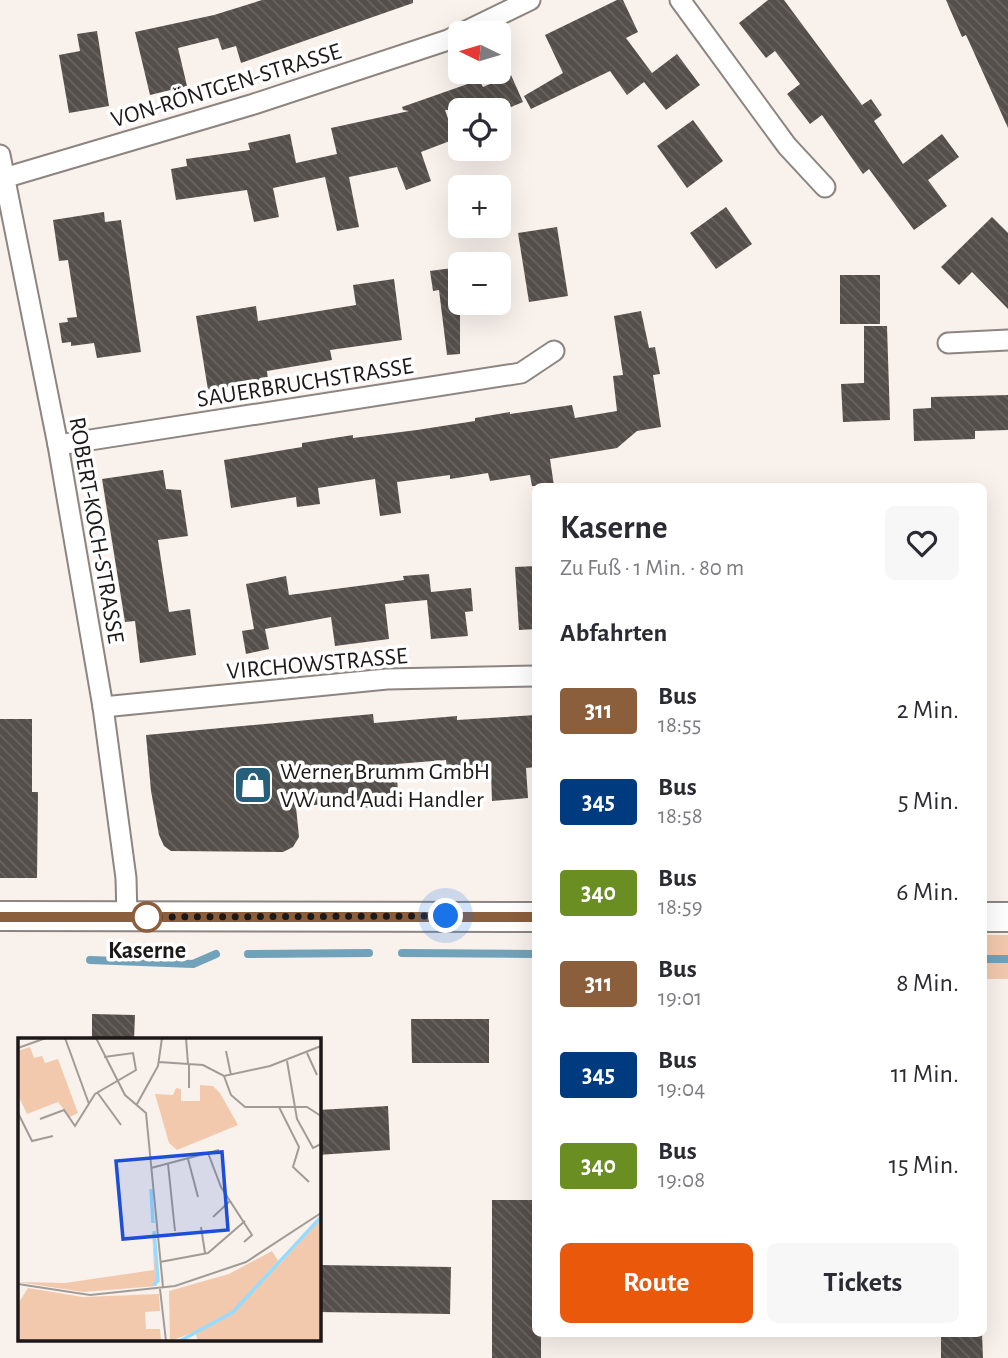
<!DOCTYPE html>
<html lang="de">
<meta charset="utf-8">
<style>
:root{--surface:#fff;--page:#f7f7f7;--text:#2b2b33;--muted:#7c7c81;--accent:#ea580c}
body{margin:0;font-family:"Alegreya Sans",sans-serif;background:var(--page);color:var(--text);height:100vh;display:flex;flex-direction:column;font-size:26px;white-space:nowrap}
*{box-sizing:border-box;margin:0}
p{font-size:23px;color:var(--muted)}
.icon{flex:none;width:38px;height:38px;fill:none;stroke:currentColor;stroke-width:2;stroke-linecap:round;stroke-linejoin:round}
.map{position:relative;flex:1;overflow:hidden}
.sheet{position:absolute;left:532px;top:483px;width:455px;height:854px;display:flex;flex-direction:column;background:var(--surface);border-radius:10px;box-shadow:0 7px 28px #0002}
.sheet>*{flex:none}
.badge{padding:0 14px;border-radius:5px;font-size:24px;line-height:46px}
.needle{width:46px;rotate:275deg}
.tools{position:absolute;left:448px;top:21px;display:grid;gap:14px}
.tools a{display:grid;place-items:center;width:63px;height:63px;border-radius:10px;background:var(--surface);box-shadow:0 7px 28px #0002;font-size:35px}
.you{position:absolute;width:35px;height:35px;margin:-18px;border:5px solid #fff;border-radius:50%;background:#1a73e8;box-shadow:0 0 0 10px #1a73e833}
.map>.badge{position:absolute;translate:-50% -50%;box-shadow:0 0 0 4px #fff}
h2{padding:0 28px;font-size:26px;line-height:63px}
.round{display:grid;place-items:center;flex:none;width:74px;height:74px;border-radius:10px;background:var(--page)}
.headline{display:flex;align-items:center;justify-content:space-between;height:119px;padding:0 28px}
h1{font-size:33px;font-weight:700;line-height:52px}
.button{display:flex;gap:14px;margin-top:auto;padding:14px 28px}
.button a{flex:1;height:80px;border-radius:10px;background:var(--accent);color:#fff;font-size:28px;font-weight:700;line-height:80px;text-align:center}
.button a+a{background:var(--page);color:var(--text)}
ul{padding:0;list-style:none}
li{display:flex;align-items:center;gap:21px;height:91px;padding:0 28px}
li div{flex:1}
li b{display:block;font-size:26px}
li em{font-style:normal}
li .badge{min-width:77px;font-weight:700;text-align:center}
.map>svg:first-child{display:block}
</style>
<div class="map">
<svg width="1008" height="1358" viewBox="0 0 1008 1358">
<defs>
<pattern id="building-back-hatch" width="6" height="6" patternUnits="userSpaceOnUse" patternTransform="scale(1.75)"><rect width="6" height="6" fill="#554f4b"/><path d="M-1 5l2 2M0 0l6 6M5-1l2 2" fill="none" stroke="#696461"/></pattern>
</defs>
<rect width="100%" height="100%" fill="#f9f1ec"/>
<!-- green -->
<rect fill="#f2c9ad" x="984" y="935" width="24" height="44"/>
<g fill="none" stroke-linecap="round" stroke-linejoin="round">
<!-- stream -->
<g stroke="#72a2b9" stroke-width="8">
<polyline points="402,953 536,954"/>
<polyline points="248,954 369,953"/>
<polyline points="984,959 1008,959"/>
<polyline points="90,960 193,964 216,954"/>
</g>
</g>
<!-- building -->
<g fill="url(#building-back-hatch)">
<polygon points="262,0 413,0 413,3 241,63 236,46 222,50 218,38 178,48 187,86 150,95 135,32 214,15"/>
<polygon points="617,0 623,0 638,32 626,38 652,73 677,54 700,85 666,110 644,82 627,95 610,71 531,109 524,96 563,73 545,35"/>
<polygon points="768,0 784,0 862,105 871,99 882,115 874,121 903,164 942,134 959,157 928,180 947,206 914,230 869,169 863,174 822,115 810,124 787,94 800,84 775,51 766,58 739,23"/>
<polygon points="946,0 1008,0 1008,128 966,35 962,37"/>
<polygon points="97,31 109,106 69,113 59,55 80,51 77,34"/>
<polygon points="511,75 523,102 504,110 445,110 455,139 421,152 431,181 406,190 397,167 349,177 359,227 337,231 325,177 273,188 279,217 254,222 247,190 176,200 171,169 187,166 186,159 250,150 248,143 290,134 296,163 337,154 331,128 409,111 403,110 402,107 479,80 483,87"/>
<polygon points="693,120 723,161 687,188 657,146"/>
<polygon points="726,207 752,244 716,269 690,233"/>
<polygon points="104,212 105,222 121,220 141,352 97,358 94,343 71,346 71,342 62,343 59,323 68,322 67,318 77,317 68,260 59,261 53,220"/>
<polygon points="992,217 1008,233 1008,309 972,272 959,285 941,267"/>
<polygon points="557,227 568,296 529,302 518,233"/>
<polygon points="460,267 460,354 447,355 439,290 433,291 430,271"/>
<rect x="840" y="275" width="40" height="49"/>
<polygon points="394,279 402,340 330,350 332,360 267,371 268,380 208,390 196,316 256,306 258,321 356,305 353,285"/>
<polygon points="641,311 649,348 655,347 660,374 653,375 661,427 637,431 617,448 550,459 554,486 532,486 530,475 490,481 488,473 450,479 450,475 397,482 401,513 380,516 375,479 318,488 320,504 297,507 296,497 231,508 224,460 302,447 302,443 353,435 353,438 417,430 475,421 475,418 510,412 510,414 572,405 575,418 617,411 613,376 623,375 614,316"/>
<polygon points="864,326 887,326 890,420 843,422 841,384 864,383"/>
<polygon points="1008,395 1008,430 975,431 975,439 914,441 913,409 931,408 931,397"/>
<polygon points="163,470 166,489 181,490 188,536 158,540 169,612 190,609 196,655 140,663 135,621 125,622 102,479"/>
<polygon points="536,566 536,629 519,630 515,567"/>
<polygon points="429,574 431,592 471,588 473,611 465,612 468,636 431,639 427,600 385,604 389,639 335,646 331,617 265,629 269,649 246,654 242,631 254,629 246,584 286,576 289,595 404,580 403,576"/>
<polygon points="373,714 374,723 457,716 457,720 536,715 536,767 526,768 528,798 492,801 491,772 448,776 446,760 396,764 399,805 362,808 362,800 296,807 299,837 293,847 283,852 171,851 164,846 159,835 151,791 146,735"/>
<polygon points="0,719 32,719 32,792 38,792 37,878 0,878"/>
<polygon points="92,1014 135,1015 134,1040 92,1040"/>
<polygon points="411,1019 489,1019 489,1063 412,1063"/>
<polygon points="388,1106 390,1150 318,1155 318,1110"/>
<polygon points="492,1200 536,1200 536,1334 541,1334 541,1358 492,1358"/>
<polygon points="318,1265 451,1267 450,1314 318,1312"/>
<polygon points="941,1334 982,1334 983,1358 941,1358"/>
</g>
<g fill="none" stroke-linecap="round" stroke-linejoin="round">
<defs>
<g id="street">
<polyline points="680,0 787,146 825,187"/>
<polyline points="462,33 530,0"/>
<polyline points="0,155 58,445 103,707 126,878 127,917"/>
<polyline points="4,178 254,104 448,40 460,34"/>
<polyline points="948,343 1008,340"/>
<polyline points="58,445 521,373 554,351"/>
<polyline points="103,707 387,679 536,676"/>
</g>
<g id="secondary">
<polyline points="0,916 536,917"/>
<polyline points="984,917 1008,917"/>
</g>
</defs>
<!-- street casing -->
<use href="#street" stroke="#8c8581" stroke-width="23"/>
<!-- secondary casing -->
<use href="#secondary" stroke="#8c8581" stroke-width="32"/>
<!-- street -->
<use href="#street" stroke="#fff" stroke-width="19"/>
<!-- secondary -->
<use href="#secondary" stroke="#fff" stroke-width="28"/>
</g>
<g fill="none" stroke-linecap="round" stroke-linejoin="round">
<defs>
<polyline id="line" points="0,917 536,917"/>
</defs>
<!-- line casing -->
<use href="#line" stroke="#fff" stroke-width="16"/>
<!-- line -->
<use href="#line" stroke="#8b5e3c" stroke-width="10"/>
<!-- walk -->
<polyline stroke="#1c1918" stroke-width="7" stroke-dasharray="0 12.6" points="147,917 446,916"/>
</g>
<!-- icons -->
<defs>
<symbol id="shop-square" viewBox="-11 -11 22 22"><rect x="-9" y="-9" width="18" height="18" rx="4" fill="#265f79" stroke="#fff"/><path d="M-5-2.5h2.3a2.7 3.5 0 0 1 5.4 0H5L5.5 6h-11ZM-1.5-2.5h3a1.5 2.3 0 0 0-3 0Z" fill="#fff"/></symbol>
</defs>
<g fill-rule="evenodd">
<use href="#shop-square" x="231" y="763" width="44" height="44"/>
</g>
<!-- markers -->
<circle fill="#fff" stroke="#8b5e3c" stroke-width="3.5" cx="147" cy="917" r="14"/>
<g text-anchor="middle" stroke-width="7" stroke-linejoin="round" paint-order="stroke">
<!-- street labels -->
<g font-size="24" fill="#1c1918" stroke="#fff">
<text transform="translate(226 85) rotate(-17)" y="8">VON-RÖNTGEN-STRASSE</text>
<text transform="translate(305 382) rotate(-9)" y="8">SAUERBRUCHSTRASSE</text>
<text transform="translate(97 530) rotate(80)" y="8">ROBERT-KOCH-STRASSE</text>
<text transform="translate(317 663) rotate(-5)" y="8">VIRCHOWSTRASSE</text>
</g>
<!-- poi labels -->
<g font-size="24" fill="#1c1918" stroke="#fff" text-anchor="start">
<text x="280" y="779">Werner Brumm GmbH<tspan x="280" dy="28">VW und Audi Handler</tspan></text>
</g>
<!-- stop labels -->
<g font-size="24" font-weight="bold" fill="#1c1918" stroke="#fff">
<text x="147" y="958">Kaserne</text>
</g>
</g>
<!-- overview -->
<g transform="translate(18 1038)">
<rect width="303" height="303" fill="#f9f1ec"/>
<path d="M 303,181 L 303,303 L 180,303 L 177,294 L 152,303 L 151,253 L 211,236 L 254,213 L 262,226 ZM 134,191 L 139,248 L 65,254 L 0,244 L 47,245 L 136,232 ZM 10,250 L 65,259 L 141,256 L 142,273 L 127,274 L 128,291 L 142,291 L 143,303 L 0,303 L 0,266 Z" fill="#f2c9ad"/>
<path d="M 12,9 L 16,20 L 24,18 L 27,25 L 40,21 L 60,75 L 52,79 L 40,64 L 9,76 L 0,57 L 0,13 Z" fill="#f2c9ad"/>
<path d="M 182,47 L 195,48 L 202,55 L 220,87 L 159,112 L 151,105 L 137,56 L 155,57 L 158,50 L 163,51 L 163,63 L 182,63 Z" fill="#f2c9ad"/>
<path fill="none" stroke="#97dcfe" stroke-width="3.5" d="M 133,151 L 135,185M 135,247 L 140,243 L 136,193M 162,303 L 215,274 L 303,179"/>
<path fill="none" stroke="#a19b97" stroke-width="2" d="M 47,0 L 71,66M 78,0 L 107,57 L 128,75 L 145,249M 168,0 L 170,26M 0,10 L 28,0M 208,13 L 213,37M 289,15 L 299,37M 269,23 L 279,81 L 295,110 L 303,106M 141,24 L 185,27 L 206,38 L 252,28 L 303,8M 171,26 L 171,50M 206,38 L 213,57 L 227,69 L 289,69 L 303,78M 79,54 L 103,87M 119,66 L 140,28 L 144,0M 261,69 L 281,109 L 275,129 L 291,144M 0,75 L 14,103 L 35,98M 22,81 L 46,72 L 57,88 L 77,56 L 118,32 L 115,15 L 86,19M 190,115 L 203,149 L 234,197 L 226,204M 170,121 L 180,159M 150,126 L 157,193M 133,130 L 201,112M 195,179 L 212,163M 183,189 L 187,215M 142,224 L 190,215 L 227,183M 0,246 L 72,257 L 157,248 L 228,224 L 303,175M 142,251 L 148,303"/>
<path fill="#1d4ed8" fill-opacity="0.15" stroke="#1d4ed8" stroke-width="3.5" d="M 204,114 L 210,192 L 105,201 L 98,123 Z"/>
<rect width="303" height="303" fill="none" stroke="#1c1918" stroke-width="3.5"/>
</g>
</svg>
<div class="tools">
<a><svg class="needle" viewBox="-14 -14 28 28"><path d="M0-13l5 13h-10z" fill="#e53935"/><path d="M0 13l5-13h-10z" fill="#7c7c81"/></svg></a>
<a><svg class="icon" aria-label="locate" viewBox="0 0 24 24"><circle cx="12" cy="12" r="6"/><path d="M12 2v4M12 18v4M2 12h4M18 12h4"/></svg></a>
<a>+</a>
<a>−</a>
</div>
<div class="you" style="left:446px;top:916px"></div>
<section class="sheet">
<div class="headline"><div><h1>Kaserne</h1><p>Zu Fuß · 1 Min. · 80 m</p></div><a class="round"><svg class="icon" aria-label="heart" viewBox="0 0 24 24"><path d="M12 20l-8-8c-3-5 5-10 8-4 3-6 11-1 8 4z"/></svg></a></div>
<h2>Abfahrten</h2>
<ul>
<li><span class="badge" style="background:#8b5e3c;color:#fff">311</span><div><b>Bus</b><p>18:55</p></div><em>2 Min.</em></li>
<li><span class="badge" style="background:#003b80;color:#fff">345</span><div><b>Bus</b><p>18:58</p></div><em>5 Min.</em></li>
<li><span class="badge" style="background:#6b8e23;color:#fff">340</span><div><b>Bus</b><p>18:59</p></div><em>6 Min.</em></li>
<li><span class="badge" style="background:#8b5e3c;color:#fff">311</span><div><b>Bus</b><p>19:01</p></div><em>8 Min.</em></li>
<li><span class="badge" style="background:#003b80;color:#fff">345</span><div><b>Bus</b><p>19:04</p></div><em>11 Min.</em></li>
<li><span class="badge" style="background:#6b8e23;color:#fff">340</span><div><b>Bus</b><p>19:08</p></div><em>15 Min.</em></li>
</ul>
<div class="button"><a>Route</a><a>Tickets</a></div>
</section>
</div>
